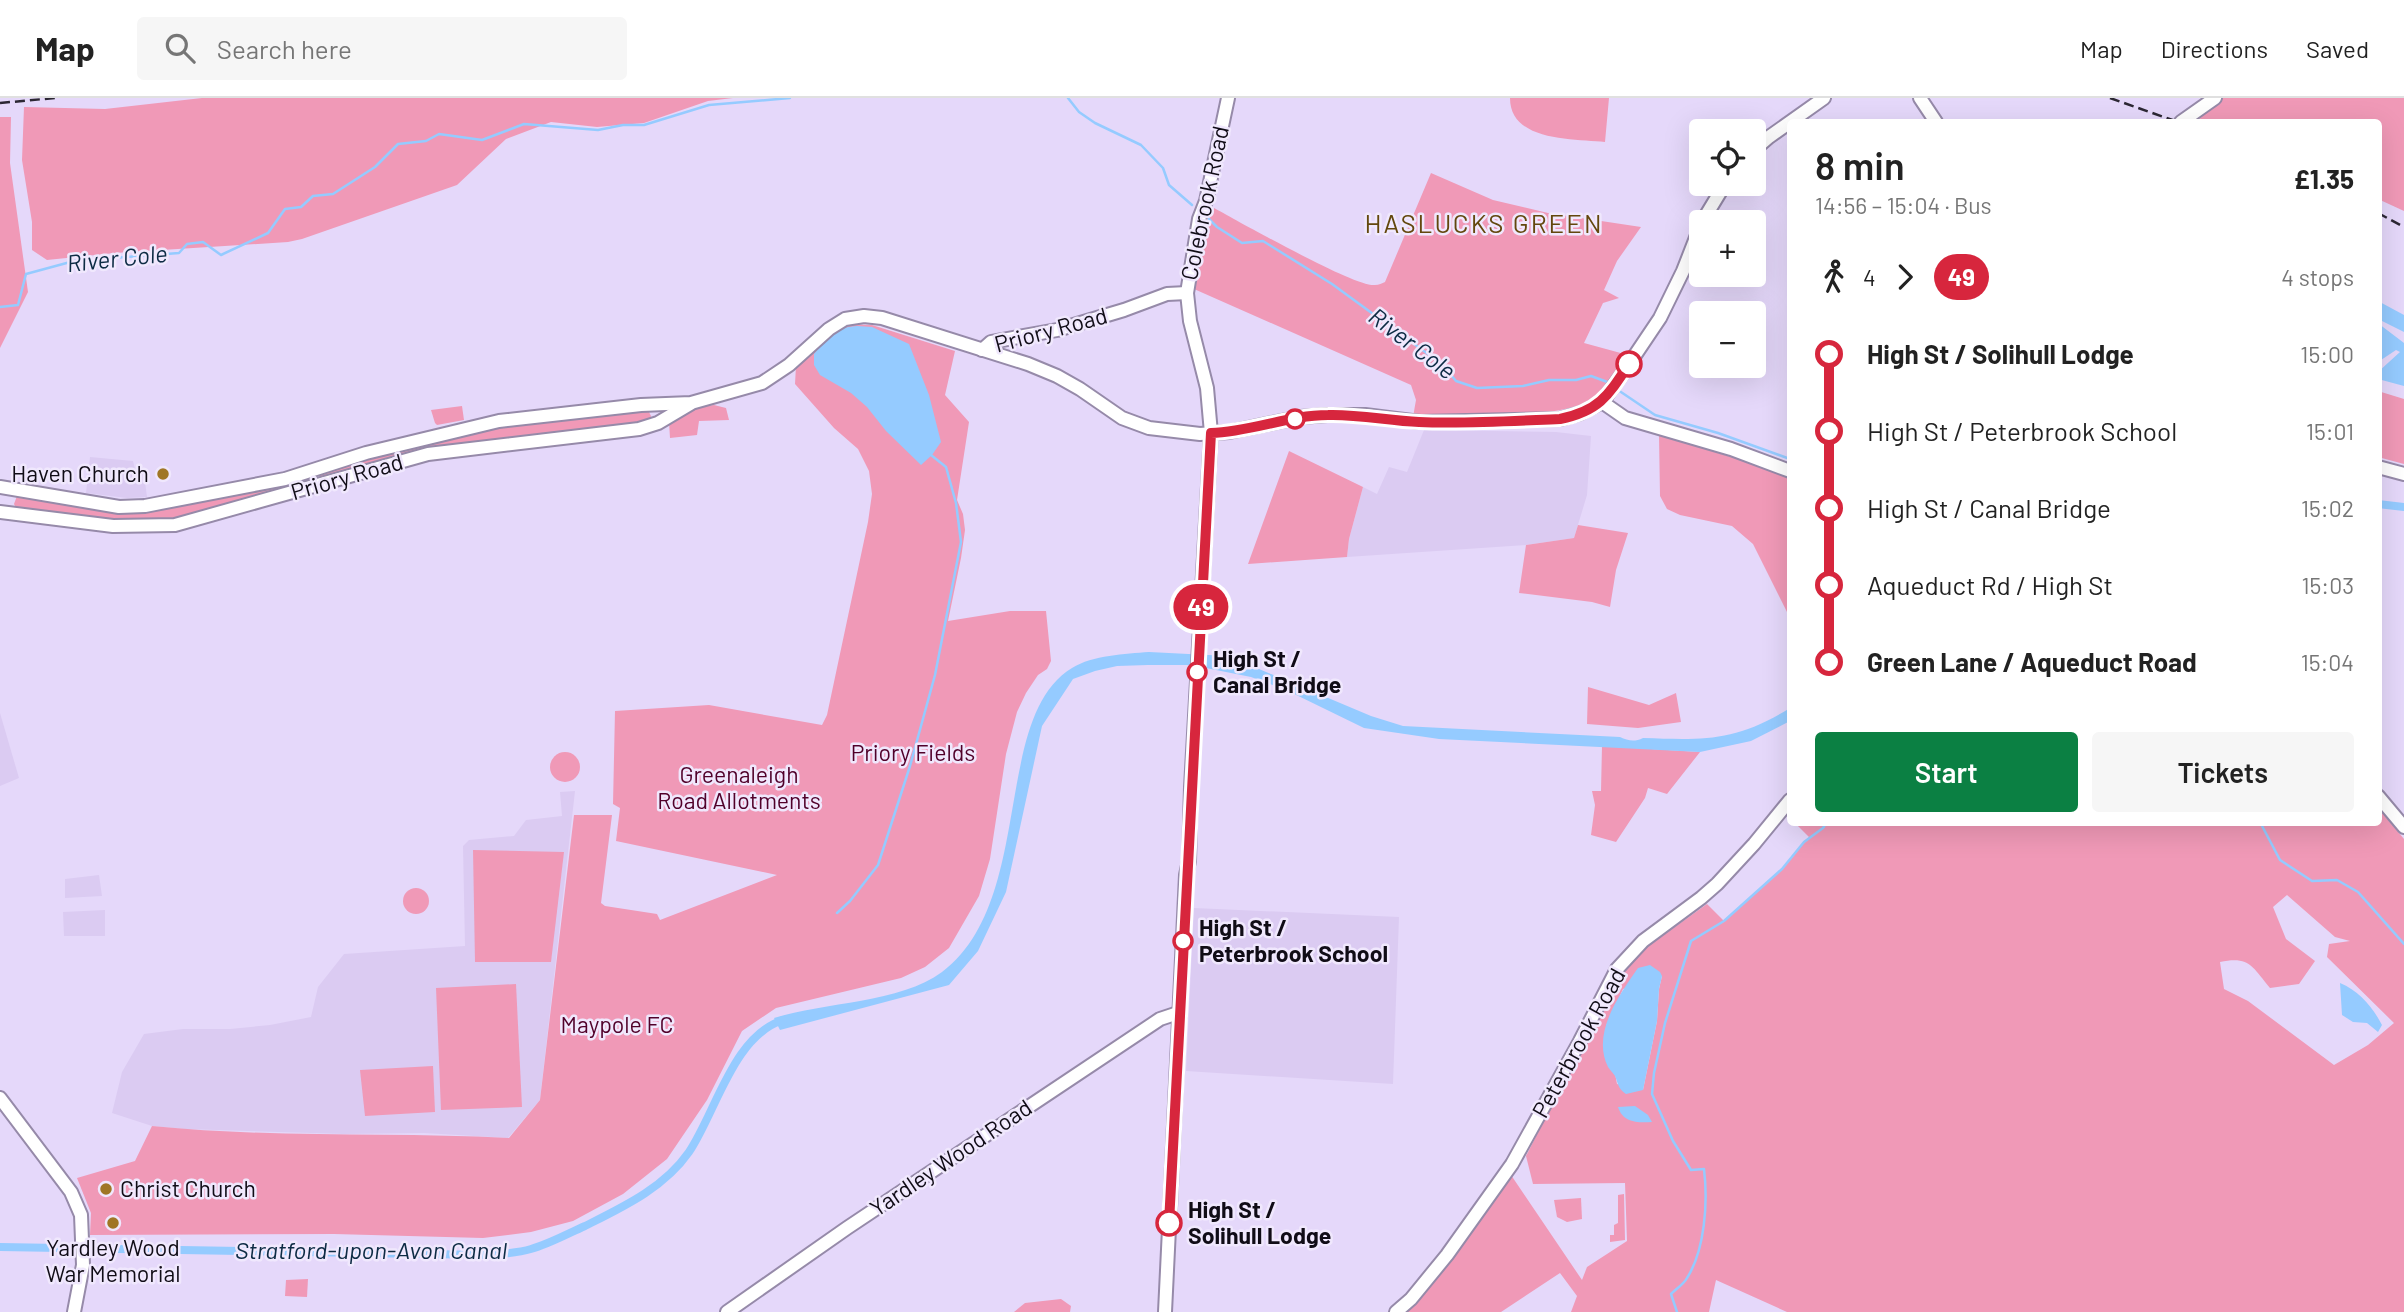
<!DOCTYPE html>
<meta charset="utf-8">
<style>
:root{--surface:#fff;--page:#f6f6f6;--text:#222;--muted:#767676;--line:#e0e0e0;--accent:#0b8043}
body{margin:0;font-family:Barlow,sans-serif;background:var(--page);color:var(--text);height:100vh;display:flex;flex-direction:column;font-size:26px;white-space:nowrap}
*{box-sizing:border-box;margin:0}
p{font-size:23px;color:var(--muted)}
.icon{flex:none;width:38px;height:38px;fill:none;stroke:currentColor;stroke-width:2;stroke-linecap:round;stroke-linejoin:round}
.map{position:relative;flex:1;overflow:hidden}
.sheet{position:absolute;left:1787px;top:21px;width:595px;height:707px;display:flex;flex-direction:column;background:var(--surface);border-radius:7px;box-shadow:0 7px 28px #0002}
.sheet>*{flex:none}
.badge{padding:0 14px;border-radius:23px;font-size:24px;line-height:46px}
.buttons{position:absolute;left:1689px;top:21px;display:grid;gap:14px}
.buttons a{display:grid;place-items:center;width:77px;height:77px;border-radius:7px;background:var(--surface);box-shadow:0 7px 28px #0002;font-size:35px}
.map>.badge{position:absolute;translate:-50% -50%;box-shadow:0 0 0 4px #fff}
.legs{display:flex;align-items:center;gap:10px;height:77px;padding:0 28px;font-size:23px}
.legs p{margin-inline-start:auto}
.headline{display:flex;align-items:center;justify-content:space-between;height:119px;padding:0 28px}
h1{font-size:38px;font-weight:600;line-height:52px}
.action{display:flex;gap:14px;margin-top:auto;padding:14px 28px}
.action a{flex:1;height:80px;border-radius:7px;background:var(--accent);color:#fff;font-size:28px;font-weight:600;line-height:80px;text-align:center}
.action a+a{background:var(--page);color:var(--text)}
ul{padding:0 28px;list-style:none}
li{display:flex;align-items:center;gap:24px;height:77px;font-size:26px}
li i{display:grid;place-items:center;width:10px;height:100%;margin:0 9px;background:currentColor}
li i::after{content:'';width:18px;height:18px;margin:-9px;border:5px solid;border-radius:50%;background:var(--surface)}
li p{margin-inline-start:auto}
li:first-child i{background:linear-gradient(#0000 50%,currentColor 0)}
li:last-child i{background:linear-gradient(currentColor 50%,#0000 0)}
header{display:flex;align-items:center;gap:42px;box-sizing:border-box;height:98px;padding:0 35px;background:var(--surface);border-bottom:2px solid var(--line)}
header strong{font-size:33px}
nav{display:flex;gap:38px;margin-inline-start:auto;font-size:24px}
.search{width:490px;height:63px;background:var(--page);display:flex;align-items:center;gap:18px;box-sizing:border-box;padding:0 24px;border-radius:7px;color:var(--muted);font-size:26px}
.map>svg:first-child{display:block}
</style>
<header>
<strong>Map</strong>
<div class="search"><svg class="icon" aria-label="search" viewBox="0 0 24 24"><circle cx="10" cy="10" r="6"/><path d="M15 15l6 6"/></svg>Search here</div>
<nav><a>Map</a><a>Directions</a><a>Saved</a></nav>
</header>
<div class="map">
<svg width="2404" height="1214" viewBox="0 0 2404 1214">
<rect width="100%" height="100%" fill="#e5d8fa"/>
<!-- built -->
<g fill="#dbcbf2">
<polygon points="1424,332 1556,334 1591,338 1587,397 1574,440 1526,447 1347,459 1349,441 1363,389 1377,396 1389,369 1407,374"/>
<polygon points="90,359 133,363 135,371 143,369 147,399 127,400 86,395"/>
<polygon points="0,615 19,680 0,688"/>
<polygon points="575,693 540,1002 508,1040 424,1035 344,1036 185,1031 152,1028 112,1015 122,974 144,936 183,931 230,931 270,927 311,919 318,889 344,856 465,848 463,748 469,742 514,738 526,722 562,718 560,694"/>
<polygon points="99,777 102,798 65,800 65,781"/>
<polygon points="1194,810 1399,819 1393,986 1186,973"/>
<polygon points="105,812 105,838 64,838 63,814"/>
</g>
<!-- green -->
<g fill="#f099b7" fill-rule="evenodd">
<polygon points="202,0 733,0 708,3 644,25 597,29 551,24 506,41 457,87 302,141 288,144 115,155 47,162 32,152 32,124 22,62 24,9 105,11"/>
<path d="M 1510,0 L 1609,0 L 1605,44 C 1574,41 1510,44 1510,0 Z"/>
<polygon points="2223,0 2404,0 2404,113 2378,101 2378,24 2210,24 2198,20"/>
<polygon points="0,19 11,19 10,65 28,194 0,250"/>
<path d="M 1431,75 L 1493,102 L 1548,115 L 1641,129 L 1617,163 L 1604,192 L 1619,200 L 1603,205 L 1584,245 L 1628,257 C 1621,268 1610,289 1600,297 C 1569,323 1456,318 1413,319 L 1416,302 L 1411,287 L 1194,191 L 1207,124 L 1214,110 C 1238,123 1356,190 1375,187 C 1379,187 1382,185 1385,184 Z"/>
<path d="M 842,226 L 872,227 L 955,253 L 945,297 L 969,324 L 957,402 L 963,416 L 965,432 L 961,460 L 948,523 L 1010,513 L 1046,513 L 1051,563 L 1047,571 L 1038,577 L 1026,595 L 1017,614 L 1006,656 L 990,761 L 979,798 L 949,850 L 925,869 L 901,880 L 776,910 L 742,933 L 707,1002 L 667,1061 L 623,1096 L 573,1123 L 531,1134 L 483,1140 L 334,1136 L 90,1137 L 91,1115 L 77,1080 L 135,1063 L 152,1028 C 270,1040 390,1034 509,1040 L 540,1002 L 574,717 L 612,717 L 601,805 L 605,808 L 657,816 L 660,822 L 777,777 L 616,743 L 620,710 L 613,706 L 615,613 L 709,607 L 822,627 L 827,617 L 868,424 L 872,396 L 869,373 L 858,351 L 834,330 L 795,286 L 796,268 Z"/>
<polygon points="2378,293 2404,301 2404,366 2378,359"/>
<polygon points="714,307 726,310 729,322 699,323 697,337 670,340 669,324 692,310"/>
<polygon points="462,308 464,322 437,327 435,325 431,312"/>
<polygon points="648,312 651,318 649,324 523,340 322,381 319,378 319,375 340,367 496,328"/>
<polygon points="1659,337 1748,364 1790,379 1790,520 1753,446 1732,428 1680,417 1667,411 1660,398"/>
<polygon points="1289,353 1363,389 1349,441 1347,459 1248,466"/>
<polygon points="310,379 310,384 172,422 144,425 17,412 14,406 17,398 25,397 98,409"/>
<polygon points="1578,427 1628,435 1616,472 1610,509 1592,504 1519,495 1526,447 1574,440"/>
<polygon points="1588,589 1649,607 1676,595 1681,624 1638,630 1587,626"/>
<polygon points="1602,648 1700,654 1667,696 1648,690 1645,700 1616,744 1591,737 1595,707 1592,693 1601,693"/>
<circle cx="565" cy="669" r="15"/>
<path d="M 2378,710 L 2404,741 L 2404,1214 L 1787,1214 L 1716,1182 L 1709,1214 L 1571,1214 L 1577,1198 L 1560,1175 L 1501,1214 L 1404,1214 L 1511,1077 L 1582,1182 L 1587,1169 L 1627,1143 L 1625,1085 L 1533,1086 L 1526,1058 L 1608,897 L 1629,865 L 1640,854 L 1707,806 L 1724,823 L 1782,771 L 1809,739 L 1795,725 L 2378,724 ZM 2287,797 L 2335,839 L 2350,843 L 2329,846 L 2327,859 L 2394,925 L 2368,947 L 2334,967 L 2248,903 L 2224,891 L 2220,864 C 2249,858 2252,868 2270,890 L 2299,886 L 2315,863 L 2286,841 L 2273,809 ZM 1662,878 L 1659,891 L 1657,923 L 1643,992 L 1617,986 L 1606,928 L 1623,891 Z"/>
<polygon points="473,752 564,754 551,864 475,864"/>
<circle cx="416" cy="803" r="13"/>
<polygon points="516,886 522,1009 441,1012 436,890"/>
<polygon points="433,968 435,1014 365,1018 360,972"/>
<polygon points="1624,1096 1625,1142 1610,1144 1610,1137 1614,1137 1614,1127 1618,1125 1618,1097"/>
<polygon points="1581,1100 1582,1121 1567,1124 1557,1119 1554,1102"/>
<polygon points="308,1181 307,1199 285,1198 286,1182"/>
<polygon points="1061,1201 1071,1208 1070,1214 1014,1214 1025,1205"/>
</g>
<!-- water -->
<g fill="#95cbff">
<polygon points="2378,203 2404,217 2404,234 2378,221"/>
<polygon points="2379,226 2404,245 2404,288 2378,281 2378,274 2400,254 2396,252 2378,264"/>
<path d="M 857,228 L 872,229 L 909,246 L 929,297 L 941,344 L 932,357 L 921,367 L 886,333 L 867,309 L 851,295 L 820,277 L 814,267 L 814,256 C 829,238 832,230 857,228 Z"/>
<path d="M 1149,554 L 1228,558 L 1371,618 L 1403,628 L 1620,639 C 1628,643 1635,644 1643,640 C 1704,642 1735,644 1790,610 L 1790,623 L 1751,643 L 1700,654 L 1439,641 L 1364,630 L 1284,591 L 1251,579 L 1206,570 L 1187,567 L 1148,567 L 1117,568 L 1095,573 L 1073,581 L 1042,628 L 1006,794 L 978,853 L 949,887 L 780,932 L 774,920 C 825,904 900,905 942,874 C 1036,803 991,619 1072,570 C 1093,557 1125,556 1149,554 Z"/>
<path d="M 1650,867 L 1660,874 L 1662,878 L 1659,891 L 1657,923 L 1643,992 L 1626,996 C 1618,991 1618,985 1615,978 C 1613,975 1610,972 1608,969 C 1591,935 1620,896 1638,870 Z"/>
<path d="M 2340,885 C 2359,893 2372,908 2382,927 L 2378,934 L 2367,925 L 2353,924 L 2342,917 Z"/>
<path d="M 1635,1008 L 1648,1017 L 1652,1024 C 1638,1025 1623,1025 1618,1009 Z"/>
</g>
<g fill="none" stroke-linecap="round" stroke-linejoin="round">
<!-- stream -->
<g stroke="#95cbff" stroke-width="2.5">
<polyline points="1068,0 1079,14 1095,25 1141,47 1163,70 1169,87 1192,107"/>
<polyline points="1209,121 1217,129 1242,145 1263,143 1332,186 1443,267 1456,283 1477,290 1523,288 1549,282 1576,282 1591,278 1610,285"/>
<polyline points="0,209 18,207 26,176 74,163 179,155 187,146 203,144 221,157 268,135 285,111 301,109 313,98 333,96 375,69 398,46 426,43 439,36 482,42 524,26 598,32 623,27 644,27 709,7 790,0"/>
<polyline points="1618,292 1655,317 1718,335 1790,361"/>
<polyline points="2260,724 2280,762 2312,783 2337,782 2358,794 2404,846"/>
<polyline points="837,815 850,803 878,767 910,668 935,577 961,444 956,405 946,369 931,357"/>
<path d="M 1677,1214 L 1671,1196 C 1676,1191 1684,1186 1687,1180 C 1705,1152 1708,1104 1704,1071 L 1691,1072 L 1673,1043 L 1652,996 L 1654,975 L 1665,925 L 1691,843 L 1724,823 L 1782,771 L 1804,744 L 1823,730 L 1827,724"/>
</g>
<!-- canal -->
<g stroke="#95cbff" stroke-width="8">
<polyline points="2378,406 2404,409"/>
<path d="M 0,1149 L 488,1157 C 502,1156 517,1155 531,1151 C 549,1146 567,1136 585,1128 C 623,1109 664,1090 689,1054 C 716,1014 733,938 783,922"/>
</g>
<defs>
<g id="secondary">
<polyline points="1920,0 1936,24"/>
<polyline points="2181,24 2215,0"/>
<polyline points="1754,52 1769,39 1824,0"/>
<polyline points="1702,124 1725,86"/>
<polyline points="982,252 991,244 1057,232 1124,212 1167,196 1187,195"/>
<polyline points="1602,304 1625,320 1731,351 1790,373"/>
<polyline points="2378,369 2404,376"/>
<polyline points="0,389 119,409 145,408 285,381 366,355 499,323 641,307 691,305 762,285 789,267 829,231 845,221 864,218 882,220 1028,266 1057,278 1080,291 1122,320 1149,330 1200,336 1229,334 1301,319 1327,317 1365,317 1420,324 1560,321 1581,315 1602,304 1621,278 1660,220 1683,173 1701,127"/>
<polyline points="0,414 113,428 175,427 428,356 639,331 658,325 690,306"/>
<polyline points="2378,698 2404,729"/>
<polyline points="0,1000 71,1094 81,1117 83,1167 74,1214"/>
<polyline points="727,1214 847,1130 1160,921 1175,916 1180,918"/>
<polyline points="1165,1214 1186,777 1189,763 1191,689 1211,335 1207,290 1190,223 1187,195 1199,121 1206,103 1228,0"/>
<polyline points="1396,1214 1411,1201 1447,1157 1512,1066 1580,943 1617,871 1643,843 1701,800 1717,786 1754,746 1790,702"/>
</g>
</defs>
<!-- secondary casing -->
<use href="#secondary" stroke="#968aa9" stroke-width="16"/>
<!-- secondary -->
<use href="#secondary" stroke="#fff" stroke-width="12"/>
<!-- rail -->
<g stroke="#2c2734" stroke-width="2.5" stroke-dasharray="10 5" stroke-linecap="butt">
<polyline points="2110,0 2178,24"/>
<polyline points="0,5 55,0"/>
<polyline points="2378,115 2404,129"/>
</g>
</g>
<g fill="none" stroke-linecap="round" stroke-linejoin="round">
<defs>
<path id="line-1" d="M 1169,1125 L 1211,335 C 1251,334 1289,317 1328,317 C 1359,316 1389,323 1419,324 C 1466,326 1513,323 1560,321 C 1599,313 1608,298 1629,266"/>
</defs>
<!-- line-1 casing -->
<use href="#line-1" stroke="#fff" stroke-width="16"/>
<!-- line-1 -->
<use href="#line-1" stroke="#d7263d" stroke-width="10"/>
</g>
<!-- markers -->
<g fill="#fff" stroke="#d7263d" stroke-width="3.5">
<circle cx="1629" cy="266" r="12"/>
<circle cx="1295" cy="321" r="9"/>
<circle cx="1197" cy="574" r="9"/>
<circle cx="1183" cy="843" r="9"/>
<circle cx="1169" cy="1125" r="12"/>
</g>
<g fill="#a07625" stroke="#f0e8fd" stroke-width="2.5">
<circle cx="163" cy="376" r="7"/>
<circle cx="106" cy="1091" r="7"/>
<circle cx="113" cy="1125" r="7"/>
</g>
<g text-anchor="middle" stroke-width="5" stroke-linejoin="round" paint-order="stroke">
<!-- street labels -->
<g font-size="23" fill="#100c16" stroke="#f0e8fd">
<text transform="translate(1205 105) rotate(-78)" y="8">Colebrook Road</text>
<text transform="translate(1051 232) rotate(-15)" y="8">Priory Road</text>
<text transform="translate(347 379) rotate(-16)" y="8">Priory Road</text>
<text transform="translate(1579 945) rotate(-61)" y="8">Peterbrook Road</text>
<text transform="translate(951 1060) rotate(-34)" y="8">Yardley Wood Road</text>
</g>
<!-- poi labels -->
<g font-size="23" fill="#100c16" stroke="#f0e8fd" text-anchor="end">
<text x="149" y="384">Haven Church</text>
<text x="120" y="1099" text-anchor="start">Christ Church</text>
<text x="113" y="1158" text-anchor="middle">Yardley Wood<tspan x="113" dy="26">War Memorial</tspan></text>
</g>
<!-- stop labels -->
<g font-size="23" font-weight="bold" fill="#100c16" stroke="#f0e8fd" text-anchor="start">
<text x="1213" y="569">High St /<tspan x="1213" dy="26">Canal Bridge</tspan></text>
<text x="1199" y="838">High St /<tspan x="1199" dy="26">Peterbrook School</tspan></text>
<text x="1188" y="1120">High St /<tspan x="1188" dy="26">Solihull Lodge</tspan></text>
</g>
<!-- park labels -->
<g font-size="23" fill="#51002a" stroke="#f0e8fd">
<text x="913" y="663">Priory Fields</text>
<text x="739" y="685">Greenaleigh<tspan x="739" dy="26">Road Allotments</tspan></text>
<text x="617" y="935">Maypole FC</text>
</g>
<!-- water labels -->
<g font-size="24" font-style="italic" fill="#0d2b44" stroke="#f0e8fd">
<text transform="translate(117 161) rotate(-6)" y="8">River Cole</text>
<text transform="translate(1412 246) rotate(37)" y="8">River Cole</text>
<text x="371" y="1161">Stratford-upon-Avon Canal</text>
</g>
<!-- quarter labels -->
<g font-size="26" letter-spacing="2" fill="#63470d" stroke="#f0e8fd">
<text x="1484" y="135">HASLUCKS GREEN</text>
</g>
</g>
</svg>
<div class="buttons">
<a><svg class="icon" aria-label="locate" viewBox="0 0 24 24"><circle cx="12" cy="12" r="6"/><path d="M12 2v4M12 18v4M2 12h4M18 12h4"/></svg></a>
<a>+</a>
<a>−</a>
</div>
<b class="badge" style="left:1201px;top:509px;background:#d7263d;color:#fff">49</b>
<section class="sheet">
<div class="headline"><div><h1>8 min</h1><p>14:56 – 15:04 · Bus</p></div><b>£1.35</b></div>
<div class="legs"><svg class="icon" aria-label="walk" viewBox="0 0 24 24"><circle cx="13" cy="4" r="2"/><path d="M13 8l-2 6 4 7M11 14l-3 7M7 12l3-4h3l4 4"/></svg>4<svg class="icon" aria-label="forward" viewBox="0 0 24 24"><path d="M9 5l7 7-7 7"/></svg><b class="badge" style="background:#d7263d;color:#fff">49</b><p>4 stops</p></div>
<ul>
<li><i style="color:#d7263d"></i><b>High St / Solihull Lodge</b><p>15:00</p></li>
<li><i style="color:#d7263d"></i><span>High St / Peterbrook School</span><p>15:01</p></li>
<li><i style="color:#d7263d"></i><span>High St / Canal Bridge</span><p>15:02</p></li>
<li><i style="color:#d7263d"></i><span>Aqueduct Rd / High St</span><p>15:03</p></li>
<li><i style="color:#d7263d"></i><b>Green Lane / Aqueduct Road</b><p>15:04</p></li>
</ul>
<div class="action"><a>Start</a><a>Tickets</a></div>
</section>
</div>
